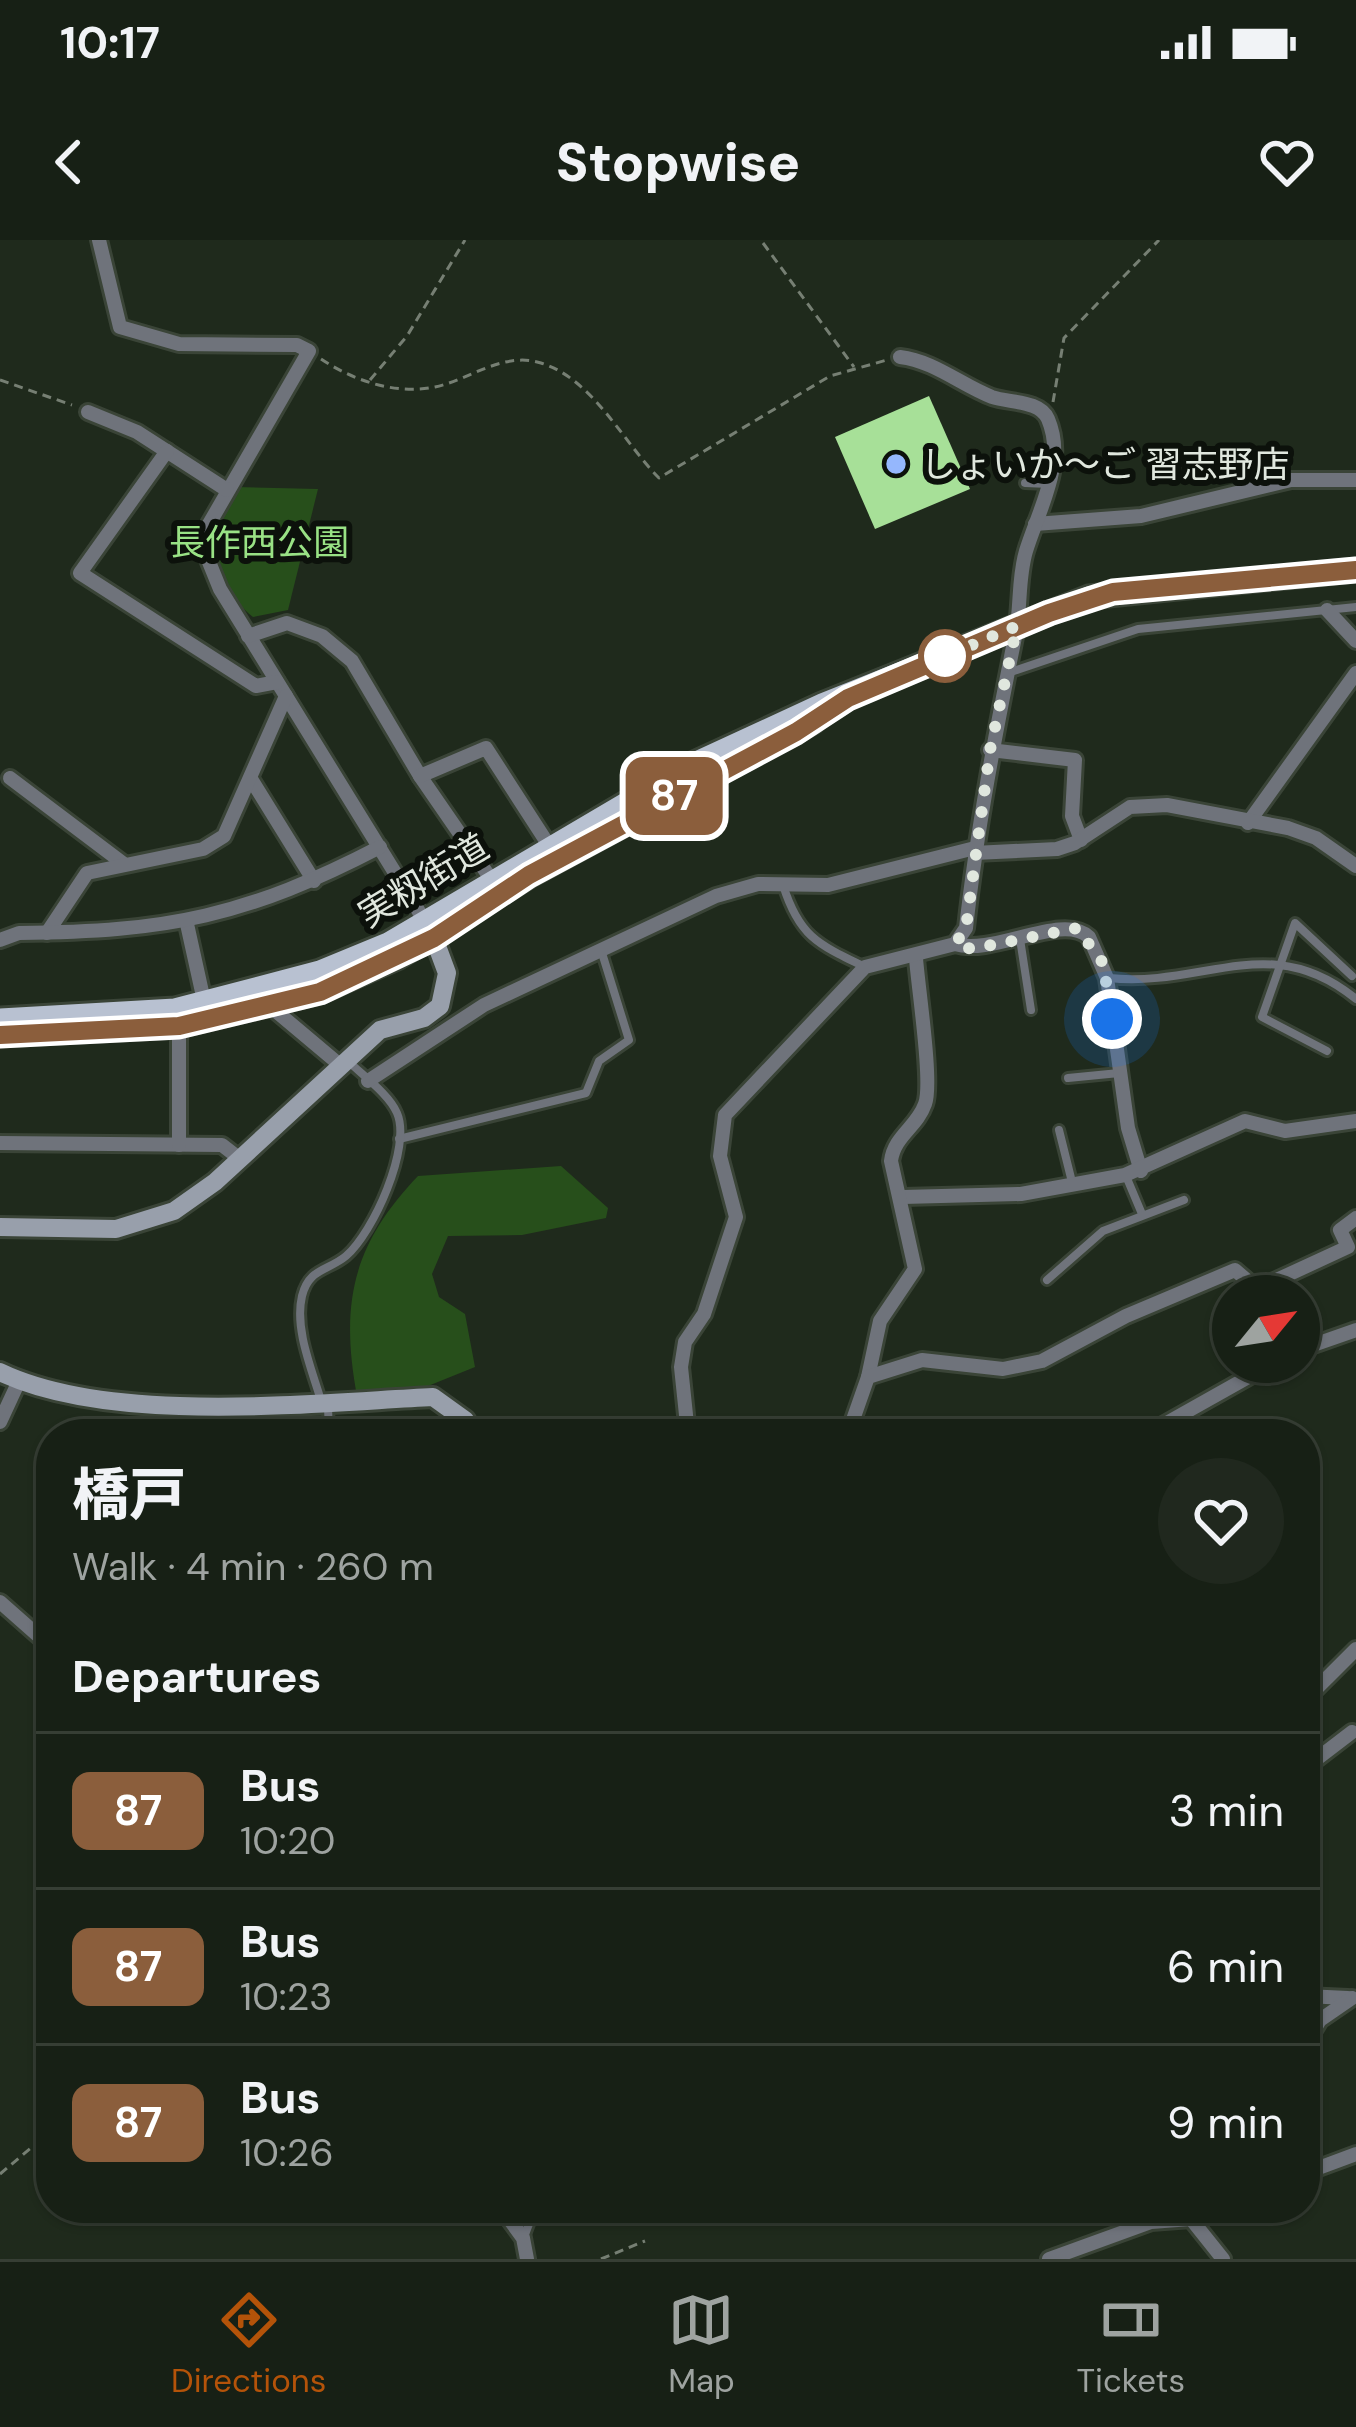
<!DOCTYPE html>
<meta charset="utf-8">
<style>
:root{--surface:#172015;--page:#20281e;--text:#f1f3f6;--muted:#9ea3a0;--line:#363e34;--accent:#b45309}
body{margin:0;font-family:"DM Sans","Noto Sans JP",sans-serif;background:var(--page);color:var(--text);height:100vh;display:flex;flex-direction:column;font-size:45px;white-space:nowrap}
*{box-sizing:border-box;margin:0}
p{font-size:39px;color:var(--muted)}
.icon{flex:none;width:66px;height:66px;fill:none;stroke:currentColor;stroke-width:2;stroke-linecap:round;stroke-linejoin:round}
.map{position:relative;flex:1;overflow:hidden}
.panel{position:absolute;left:36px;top:1179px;width:1284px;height:804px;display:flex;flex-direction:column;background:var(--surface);border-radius:48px;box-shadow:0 3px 9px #0004,0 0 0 3px var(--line)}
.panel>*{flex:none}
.badge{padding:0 24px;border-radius:18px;font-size:42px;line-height:78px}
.needle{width:78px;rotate:60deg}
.tools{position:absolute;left:1212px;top:1035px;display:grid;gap:24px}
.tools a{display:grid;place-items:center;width:108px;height:108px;border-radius:50%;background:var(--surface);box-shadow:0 3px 9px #0004,0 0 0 3px var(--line);font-size:60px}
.you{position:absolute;width:60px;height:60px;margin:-30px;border:9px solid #fff;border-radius:50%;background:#1a73e8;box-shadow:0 0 0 18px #1a73e833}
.map>.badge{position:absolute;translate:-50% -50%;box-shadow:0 0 0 6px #fff}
h2{padding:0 36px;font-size:45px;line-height:108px}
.round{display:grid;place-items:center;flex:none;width:126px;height:126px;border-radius:63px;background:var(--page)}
.overview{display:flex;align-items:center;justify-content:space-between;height:204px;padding:0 36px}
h1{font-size:57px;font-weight:800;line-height:90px}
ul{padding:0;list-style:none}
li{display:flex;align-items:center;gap:36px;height:156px;padding:0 36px;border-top:3px solid var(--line)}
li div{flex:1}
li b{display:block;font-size:45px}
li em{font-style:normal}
li .badge{min-width:132px;font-weight:700;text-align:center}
.status{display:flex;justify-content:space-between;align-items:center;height:84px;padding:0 60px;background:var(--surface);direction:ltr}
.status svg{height:33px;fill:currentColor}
header{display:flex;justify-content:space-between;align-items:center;height:156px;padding:0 36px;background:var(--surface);font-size:54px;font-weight:800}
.tabs{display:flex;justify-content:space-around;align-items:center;height:168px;border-top:3px solid var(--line);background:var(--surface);font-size:33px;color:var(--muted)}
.tabs a{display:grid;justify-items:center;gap:6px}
.tabs .on{color:var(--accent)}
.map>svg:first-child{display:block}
</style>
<div class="status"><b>10:17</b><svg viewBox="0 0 49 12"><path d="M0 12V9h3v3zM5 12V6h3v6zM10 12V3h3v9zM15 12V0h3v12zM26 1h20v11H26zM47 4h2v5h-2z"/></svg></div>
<header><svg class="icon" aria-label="back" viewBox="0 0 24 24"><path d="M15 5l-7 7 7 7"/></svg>Stopwise<svg class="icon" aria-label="heart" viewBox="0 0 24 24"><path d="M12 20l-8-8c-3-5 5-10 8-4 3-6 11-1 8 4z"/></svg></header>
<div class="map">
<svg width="1356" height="2019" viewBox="0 0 1356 2019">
<rect width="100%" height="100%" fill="#1f2a1c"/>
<!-- green -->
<g fill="#274f1b">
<path d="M 236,247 L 318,249 L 288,370 L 253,377 C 206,340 212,296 236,247 Z"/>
<path d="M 561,926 L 608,968 L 606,978 L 522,995 L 448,996 L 432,1034 L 439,1057 L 465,1074 L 475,1127 L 423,1148 L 357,1156 C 340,1064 352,1005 418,936 Z"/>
</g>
<!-- building -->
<polygon fill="#a7e098" points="929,156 970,249 875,289 835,197"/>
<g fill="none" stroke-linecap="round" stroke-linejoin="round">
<defs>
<g id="lane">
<polyline points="1025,243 1049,244"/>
<polyline points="1008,433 1138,389 1356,367"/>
<path d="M 783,645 C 799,696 817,704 865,727"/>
<polyline points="1020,699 1031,770"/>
<path d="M 1109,738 C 1204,748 1271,689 1356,759"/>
<polyline points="1327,811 1262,777 1295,683 1352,736"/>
<polyline points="1068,838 1119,833"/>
<polyline points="1059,890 1073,946"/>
<polyline points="399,899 586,853 599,821 629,800 602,713"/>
<polyline points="1126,936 1142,974"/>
<polyline points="1047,1040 1103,991 1184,960"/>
<path d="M 322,1164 C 313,1132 294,1090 302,1056 C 309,1028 328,1031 346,1016 C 373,993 412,907 397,873 C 389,854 362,835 347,820"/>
<polyline points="328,1167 329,1194"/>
<polyline points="524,1997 535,1968"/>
</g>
<g id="street">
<polyline points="99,0 120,87 179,104 297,105 309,111 209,284 207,317 220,349 429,688"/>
<polyline points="88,172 137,192 227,250"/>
<polyline points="167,211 80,333 256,446 277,442"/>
<polyline points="1035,284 1141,276 1291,240 1356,240"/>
<polyline points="1327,370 1356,401"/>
<polyline points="248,396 287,383 322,396 352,421 420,536 491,639"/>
<polyline points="990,510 1075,520 1072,576 1081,600"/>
<polyline points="420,536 486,508 548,604"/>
<polyline points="10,538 124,624"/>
<polyline points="251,539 314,641"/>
<polyline points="1248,583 1356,433"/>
<polyline points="974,613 1057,609 1075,603 1130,567 1167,565 1288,588 1316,598 1356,626"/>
<polyline points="187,684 204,761"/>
<polyline points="47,693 87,633 203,609 224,596 286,456"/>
<path d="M 0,700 L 19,693 C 168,692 247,676 380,607"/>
<path d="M 955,704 C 993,716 1063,672 1089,697 L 1107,738 L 1128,888 L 1141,931"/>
<polyline points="271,767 340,825"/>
<polyline points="368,841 484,765 716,656 758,644 828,645 975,608"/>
<polyline points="0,903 222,905 240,919"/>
<polyline points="179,905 179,786"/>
<polyline points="903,957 1021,954 1125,935 1245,881 1285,891 1356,881"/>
<polyline points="1299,1110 1356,1090"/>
<path d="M 868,1137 L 880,1081 L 915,1029 L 891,921 C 894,896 917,887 925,864 C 933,843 918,747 916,718"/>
<polyline points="0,1182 19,1141"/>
<path d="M 688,1194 L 681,1127 L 685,1102 L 704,1074 L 736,977 L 720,916 L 725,875 L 865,727 L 955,704 L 966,688 C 977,588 996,491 1016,392 C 1021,365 1018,338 1026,311 C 1038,271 1067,223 1048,179 C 1040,160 1009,163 992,157 C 961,145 934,121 900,117"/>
<polyline points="848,1194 868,1137 922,1120 1003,1129 1042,1121 1126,1076 1235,1030 1257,1049 1348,1007 1340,990 1356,978"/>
<polyline points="1147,1194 1275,1122"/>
<polyline points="0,1362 51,1407"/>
<polyline points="1305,1460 1356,1409"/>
<polyline points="1305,1528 1352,1492"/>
<polyline points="1305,1756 1348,1758"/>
<polyline points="1305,1805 1320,1780 1352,1758"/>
<polyline points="1305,1933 1356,1914"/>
<polyline points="501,1968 523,1998 527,2019"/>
<polyline points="1191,1979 1223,2019"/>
<polyline points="1049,2019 1151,1982 1191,1979 1221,1968"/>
</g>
<g id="secondary">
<polyline points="0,987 116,989 174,971 215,942 380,790 424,778 440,766 447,733 434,698"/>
<path d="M 0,1132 C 111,1185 311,1163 433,1157 L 465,1180 L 473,1194"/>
</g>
<g id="primary">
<polyline points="0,779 175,769 320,731 388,703 692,524 822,464 1089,357 1356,330"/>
<polyline points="0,795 179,786 320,752 397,718 529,636 813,482"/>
</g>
</defs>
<!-- lane casing -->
<use href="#lane" stroke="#3a4437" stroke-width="14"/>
<!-- street casing -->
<use href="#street" stroke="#3a4437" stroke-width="20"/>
<!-- secondary casing -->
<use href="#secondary" stroke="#3a4437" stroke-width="24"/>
<!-- primary casing -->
<use href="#primary" stroke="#3a4437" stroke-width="27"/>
<!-- path -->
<g stroke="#767f73" stroke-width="3" stroke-dasharray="9 6" stroke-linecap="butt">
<polyline points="763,3 854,127"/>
<path d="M 321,119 C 354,141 396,155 435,147 C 469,140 503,111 541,123 C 593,139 623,202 659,238 L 830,136 L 887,120"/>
<polyline points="0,140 72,165"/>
<polyline points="370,140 407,96 465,0"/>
<polyline points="1053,162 1064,98 1159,0"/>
<polyline points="0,1934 51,1891"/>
<polyline points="601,2019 645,2001"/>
</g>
<!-- lane -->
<use href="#lane" stroke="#6f737b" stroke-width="8"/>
<!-- street -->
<use href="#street" stroke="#6f737b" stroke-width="14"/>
<!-- secondary -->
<use href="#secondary" stroke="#989fab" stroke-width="18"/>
<!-- primary -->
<use href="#primary" stroke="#b8c1d1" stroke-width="21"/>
</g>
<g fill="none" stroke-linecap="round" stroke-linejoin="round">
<defs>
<polyline id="line" points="0,795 179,786 320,752 434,698 529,635 796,492 848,458 1049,373 1113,352 1356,330"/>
</defs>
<!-- line casing -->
<use href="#line" stroke="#fff" stroke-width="27"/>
<!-- line -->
<use href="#line" stroke="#8b5e3c" stroke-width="18"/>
<!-- walk -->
<polyline stroke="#e0e7de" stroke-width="12" stroke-dasharray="0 21.6" points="945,416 939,419 1017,386 990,510 966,688 955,704 972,709 1077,688 1103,723 1112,779"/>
</g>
<!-- markers -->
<circle fill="#95b7fd" stroke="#0c110b" stroke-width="4.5" cx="896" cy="224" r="12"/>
<circle fill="#fff" stroke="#8b5e3c" stroke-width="6" cx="945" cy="416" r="24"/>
<g text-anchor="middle" stroke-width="12" stroke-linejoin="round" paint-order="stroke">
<!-- poi labels -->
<g font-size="36" fill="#e0e7de" stroke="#0c110b" text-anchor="start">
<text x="920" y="237">しょいか～ご 習志野店</text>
</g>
<!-- park labels -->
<g font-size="36" fill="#99e285" stroke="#0c110b">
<text x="259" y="315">長作西公園</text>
</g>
<!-- street labels -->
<g font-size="36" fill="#e0e7de" stroke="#0c110b">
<text transform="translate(423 640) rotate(-31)" y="13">実籾街道</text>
</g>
</g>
</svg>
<div class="tools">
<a><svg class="needle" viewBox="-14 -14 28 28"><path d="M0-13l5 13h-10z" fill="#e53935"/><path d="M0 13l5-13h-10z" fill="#9ea3a0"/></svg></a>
</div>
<div class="you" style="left:1112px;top:779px"></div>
<b class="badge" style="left:674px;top:556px;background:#8b5e3c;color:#fff">87</b>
<section class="panel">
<div class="overview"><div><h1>橋戸</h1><p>Walk · 4 min · 260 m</p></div><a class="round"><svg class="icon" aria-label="heart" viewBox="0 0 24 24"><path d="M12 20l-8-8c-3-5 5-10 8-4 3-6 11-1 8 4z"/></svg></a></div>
<h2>Departures</h2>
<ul>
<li><span class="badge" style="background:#8b5e3c;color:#fff">87</span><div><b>Bus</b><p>10:20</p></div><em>3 min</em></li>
<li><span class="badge" style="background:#8b5e3c;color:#fff">87</span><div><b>Bus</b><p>10:23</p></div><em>6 min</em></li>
<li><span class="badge" style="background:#8b5e3c;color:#fff">87</span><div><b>Bus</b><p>10:26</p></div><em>9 min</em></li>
</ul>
</section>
</div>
<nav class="tabs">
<a class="on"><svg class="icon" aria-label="directions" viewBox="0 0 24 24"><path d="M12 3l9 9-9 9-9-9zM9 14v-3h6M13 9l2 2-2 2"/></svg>Directions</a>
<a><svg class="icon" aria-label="map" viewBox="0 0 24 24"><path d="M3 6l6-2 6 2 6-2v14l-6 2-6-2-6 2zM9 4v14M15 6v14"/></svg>Map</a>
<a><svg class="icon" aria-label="tickets" viewBox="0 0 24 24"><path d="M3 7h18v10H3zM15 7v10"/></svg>Tickets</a>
</nav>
